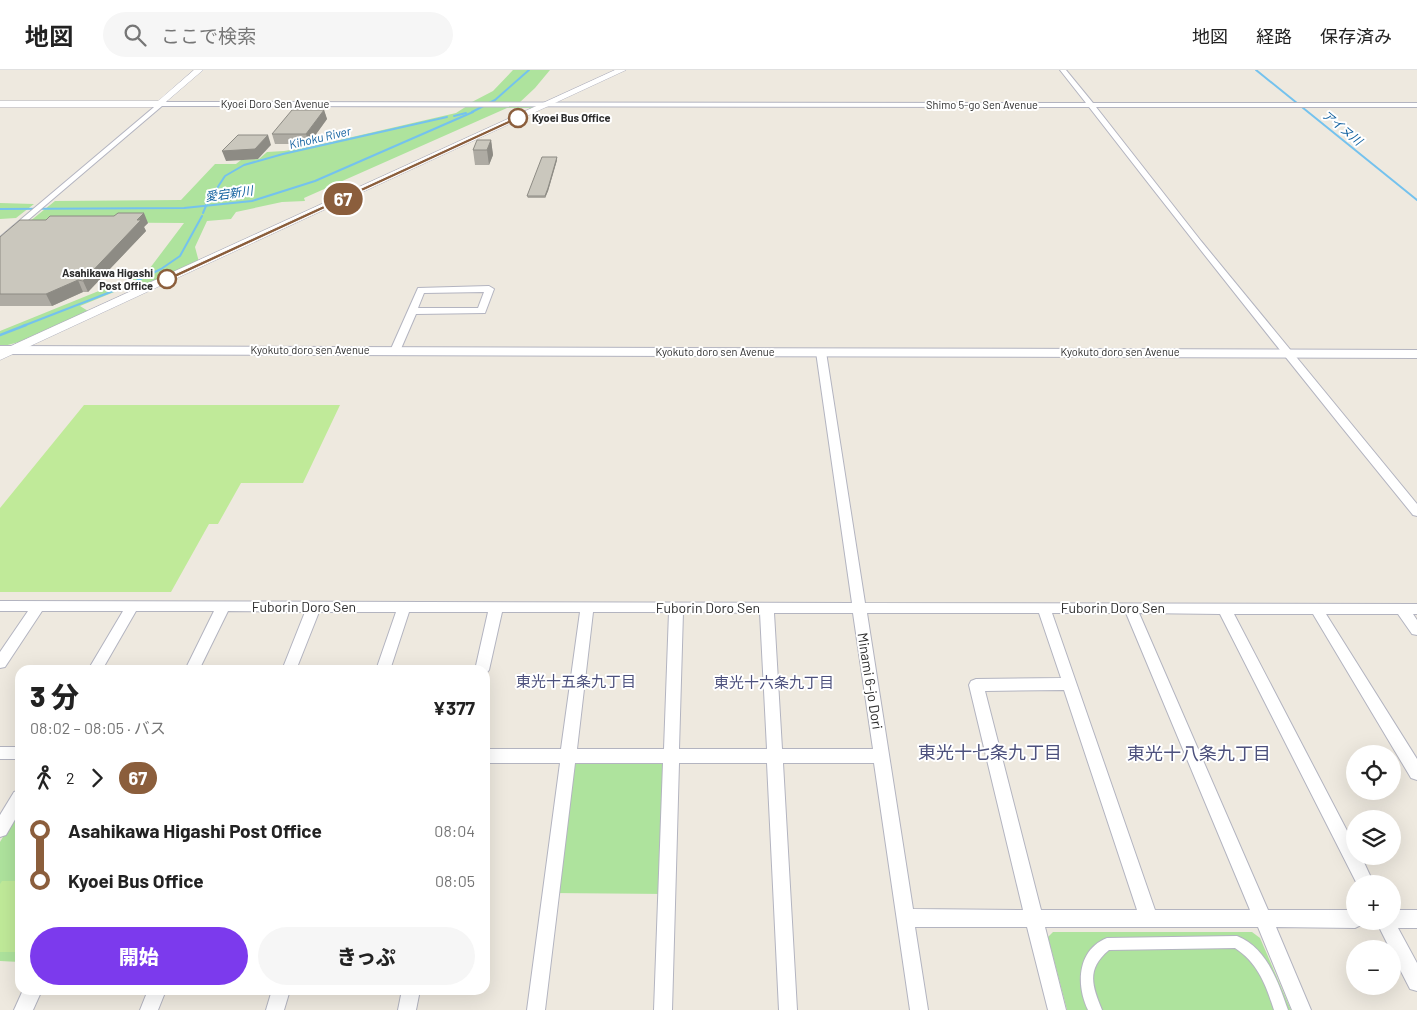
<!DOCTYPE html>
<html lang="ja">
<meta charset="utf-8">
<style>
:root{--surface:#fff;--page:#f6f6f6;--text:#222;--muted:#767676;--line:#e0e0e0;--accent:#7c3aed}
body{margin:0;font-family:Barlow,"Noto Sans JP",sans-serif;background:var(--page);color:var(--text);height:100vh;display:flex;flex-direction:column;font-size:19px;white-space:nowrap}
*{box-sizing:border-box;margin:0}
p{font-size:16px;color:var(--muted)}
.icon{flex:none;width:28px;height:28px;fill:none;stroke:currentColor;stroke-width:2;stroke-linecap:round;stroke-linejoin:round}
.map{position:relative;flex:1;overflow:hidden}
.sheet{position:absolute;left:15px;top:595px;width:475px;height:330px;display:flex;flex-direction:column;background:var(--surface);border-radius:15px;box-shadow:0 5px 20px #0002}
.sheet>*{flex:none}
.badge{padding:0 10px;border-radius:16px;font-size:18px;line-height:32px}
.tools{position:absolute;left:1346px;top:675px;display:grid;gap:10px}
.tools a{display:grid;place-items:center;width:55px;height:55px;border-radius:50%;background:var(--surface);box-shadow:0 5px 20px #0002;font-size:25px}
.map>.badge{position:absolute;translate:-50% -50%;box-shadow:0 0 0 2px #fff}
.legs{display:flex;align-items:center;gap:8px;height:55px;padding:0 15px;font-size:16px}
.legs p{margin-inline-start:auto}
.overview{display:flex;align-items:center;justify-content:space-between;height:85px;padding:0 15px}
h1{font-size:28px;font-weight:800;line-height:38px}
.cta{display:flex;gap:10px;margin-top:auto;padding:10px 15px}
.cta a{flex:1;height:58px;border-radius:30px;background:var(--accent);color:#fff;font-size:20px;font-weight:800;line-height:58px;text-align:center}
.cta a+a{background:var(--page);color:var(--text)}
ul{padding:0 15px;list-style:none}
li{display:flex;align-items:center;gap:18px;height:50px;font-size:19px}
li i{display:grid;place-items:center;width:8px;height:100%;margin:0 6px;background:currentColor}
li i::after{content:'';width:12px;height:12px;margin:-6px;border:4px solid;border-radius:50%;background:var(--surface)}
li p{margin-inline-start:auto}
li:first-child i{background:linear-gradient(#0000 50%,currentColor 0)}
li:last-child i{background:linear-gradient(currentColor 50%,#0000 0)}
header{display:flex;align-items:center;gap:30px;box-sizing:border-box;height:70px;padding:0 25px;background:var(--surface);border-bottom:1px solid var(--line)}
header strong{font-size:24px}
nav{display:flex;gap:28px;margin-inline-start:auto;font-size:18px}
.search{width:350px;height:45px;background:var(--page);display:flex;align-items:center;gap:12px;box-sizing:border-box;padding:0 18px;border-radius:28px;color:var(--muted);font-size:19px}
.map>svg:first-child{display:block}
</style>
<header>
<strong>地図</strong>
<div class="search"><svg class="icon" aria-label="search" viewBox="0 0 24 24"><circle cx="10" cy="10" r="6"/><path d="M15 15l6 6"/></svg>ここで検索</div>
<nav><a>地図</a><a>経路</a><a>保存済み</a></nav>
</header>
<div class="map">
<svg width="1417" height="940" viewBox="0 0 1417 940">
<rect width="100%" height="100%" fill="#eee9df"/>
<!-- green -->
<g fill="#aee39d">
<polygon points="513,0 550,0 535,18 518,34 470,33 493,21"/>
<polygon points="467,36 542,36 537,38 507,38 304,128 305,131 282,132 236,142 231,149 207,151 195,177 199,192 147,215 130,209 147,202 184,153 29,152 55,131 181,130 215,94 236,94 241,90 259,89 267,82 284,81 309,77 456,43"/>
<polygon points="0,133 34,134 16,148 0,149"/>
<polygon points="116,214 124,218 80,236 88,241 19,272 0,277 0,261"/>
<polygon points="672,685 667,824 551,823 569,686"/>
<polygon points="20,738 20,892 0,891 0,772"/>
<polygon points="1053,862 1252,862 1260,868 1291,940 1067,940 1048,867"/>
</g>
<!-- pitch -->
<g fill="#c0ea99">
<polygon points="84,335 340,335 303,413 241,413 218,454 209,454 171,522 0,522 0,438"/>
<polygon points="2,811 20,811 20,882 0,882 0,814"/>
</g>
<g fill="none" stroke-linecap="round" stroke-linejoin="round">
<!-- stream-far1 -->
<g stroke="#74c2ee" stroke-width="2">
<polyline points="1256,0 1417,130"/>
<polyline points="472,42 495,30 529,0"/>
<polyline points="454,46 466,43"/>
<polyline points="210,129 225,106 244,95 283,84 447,47"/>
<polyline points="0,139 184,138 252,131 315,111 473,42"/>
<polyline points="203,143 208,131"/>
<polyline points="23,256 126,216 161,199 180,186 202,146"/>
</g>
<!-- stream -->
<polyline stroke="#74c2ee" stroke-width="2.5" points="0,265 26,255"/>
<defs>
<path id="pedestrian" d="M 1237,866 C 1267,878 1278,912 1288,940 L 1274,940 C 1266,915 1258,893 1235,878 L 1109,880 C 1086,899 1092,916 1102,940 L 1088,940 C 1076,915 1077,880 1107,868 Z"/>
<g id="minor">
<path d="M 1060,0 L 1066,0 L 1093,33 L 1417,33 L 1417,37 L 1096,37 L 1201,171 L 1417,434 L 1417,446 L 1413,445 C 1303,310 1195,174 1089,37 L 162,36 L 0,174 L 0,167 L 160,32 L 1086,33 Z"/>
<path d="M 489,216 L 494,219 L 485,243 L 416,244 L 400,281 L 395,284 L 390,281 L 418,218 ZM 484,222 L 478,238 L 418,238 L 424,223 Z"/>
<path d="M 821,279 L 826,282 L 865,533 L 1417,534 L 1417,544 L 1413,544 L 1417,550 L 1417,565 L 1412,564 L 1398,544 L 1326,544 L 1417,689 L 1417,710 L 1411,708 L 1313,544 L 1234,544 L 1355,776 L 1355,786 L 1361,786 L 1374,814 L 1357,814 L 1220,544 L 1139,543 L 1268,840 L 1355,840 L 1355,851 L 1363,851 L 1361,855 L 1355,858 L 1276,857 L 1311,940 L 1292,940 L 1258,857 L 1045,857 L 1066,940 L 1048,940 L 1027,857 L 915,857 L 928,940 L 910,940 L 874,693 L 783,693 L 797,940 L 779,940 L 767,693 L 679,693 L 672,940 L 654,940 L 663,693 L 575,693 L 545,940 L 527,940 L 560,693 L 485,693 L 485,679 L 561,679 L 580,542 L 502,542 L 489,600 L 485,605 L 485,600 L 475,600 L 488,542 L 409,542 L 390,600 L 376,600 L 396,542 L 319,542 L 296,600 L 282,600 L 305,542 L 228,541 L 199,600 L 185,600 L 214,541 L 136,541 L 102,600 L 88,600 L 123,541 L 42,541 L 5,597 L 0,598 L 0,582 L 28,541 L 0,541 L 0,531 L 852,533 L 816,282 ZM 593,542 L 669,542 L 664,679 L 577,679 ZM 683,542 L 760,543 L 767,679 L 679,679 ZM 774,543 L 853,543 L 873,679 L 782,679 ZM 867,543 L 1039,543 L 1061,608 L 976,609 L 971,611 L 969,615 L 1023,840 L 913,839 ZM 1052,543 L 1126,543 L 1250,840 L 1155,840 ZM 1064,620 L 1137,840 L 1041,840 L 985,621 Z"/>
<rect x="0" y="677" width="20" height="12"/>
<polygon points="20,720 20,741 6,765 0,767 0,745 14,722"/>
<polygon points="1392,840 1417,840 1417,858 1398,858 1417,893 1417,921 1410,919 1392,884 1392,879 1390,879 1376,851 1392,851"/>
<polygon points="23,920 42,920 33,940 14,940"/>
<polygon points="148,920 166,920 158,940 140,940"/>
<polygon points="272,920 290,920 284,940 266,940"/>
<polygon points="402,920 420,920 416,940 398,940"/>
</g>
<polygon id="tertiary" points="0,276 1417,280 1417,288 0,284"/>
<g id="secondary">
<polygon points="194,0 203,0 160,37 0,37 0,31 158,31"/>
<polygon points="615,0 626,0 0,290 0,281"/>
</g>
</defs>
<!-- pedestrian casing -->
<use href="#pedestrian" stroke="#b3b4c0" stroke-width="2"/>
<!-- minor casing -->
<use href="#minor" stroke="#b3b4c0" stroke-width="2"/>
<!-- tertiary casing -->
<use href="#tertiary" stroke="#b3b4c0" stroke-width="2"/>
<!-- secondary casing -->
<use href="#secondary" stroke="#b3b4c0" stroke-width="1"/>
<!-- pedestrian -->
<use href="#pedestrian" fill="#fff" fill-rule="evenodd"/>
<!-- minor -->
<use href="#minor" fill="#fff" fill-rule="evenodd"/>
<!-- tertiary -->
<use href="#tertiary" fill="#fff" fill-rule="evenodd"/>
<!-- secondary -->
<use href="#secondary" fill="#fff" fill-rule="evenodd"/>
</g>
<!-- wall -->
<g fill="#aeaba3">
<polygon points="324,40 327,49 309,74 275,74 272,64"/>
<polygon points="491,70 493,85 489,95 475,95 473,80"/>
<polygon points="557,90 548,121 545,128 528,128 527,126"/>
<polygon points="114,146 148,153 144,157 146,161 88,222 83,222 52,236 0,236 0,167 46,150"/>
</g>
<!-- shaded-wall -->
<g fill="#8d8b84">
<polygon points="324,40 327,49 309,74 306,64"/>
<polygon points="268,65 271,75 258,89 226,91 222,81"/>
<polygon points="491,70 493,85 489,95 487,80"/>
<polygon points="557,87 557,90 548,121 545,128 545,126"/>
<polygon points="144,143 148,153 144,157 146,161 88,222 83,211"/>
<polygon points="78,210 83,222 52,236 46,224"/>
</g>
<!-- building -->
<g fill="#cac7bd" stroke="#8d8b84">
<polygon points="292,40 324,40 306,64 272,64"/>
<polygon points="238,65 268,65 255,79 222,81"/>
<polygon points="477,70 491,70 487,80 473,80"/>
<polygon points="542,87 557,87 548,118 545,126 527,126"/>
<polygon points="118,143 144,143 137,150 141,150 83,211 78,210 46,224 0,224 0,167 20,150 46,150 50,146 114,146"/>
</g>
<!-- line-1 -->
<polygon fill="#8b5e3c" stroke="#fff" points="518,46 519,49 170,210 164,209"/>
<!-- markers -->
<g fill="#fff" stroke="#8b5e3c" stroke-width="2.5">
<circle cx="518" cy="48" r="9"/>
<circle cx="167" cy="209" r="9"/>
</g>
<g text-anchor="middle" stroke-width="4" stroke-linejoin="round" paint-order="stroke">
<!-- far-street labels -->
<g font-size="11" fill="#2d2d2d" stroke="#fff">
<text x="275" y="38">Kyoei Doro Sen Avenue</text>
<text x="982" y="39">Shimo 5-go Sen Avenue</text>
<text x="310" y="284">Kyokuto doro sen Avenue</text>
<text x="715" y="286">Kyokuto doro sen Avenue</text>
<text x="1120" y="286">Kyokuto doro sen Avenue</text>
</g>
<!-- far-stop labels -->
<g font-size="11" font-weight="bold" fill="#2d2d2d" stroke="#fff" text-anchor="start">
<text x="532" y="52">Kyoei Bus Office</text>
<text x="153" y="207" text-anchor="end">Asahikawa Higashi<tspan x="153" dy="13">Post Office</tspan></text>
</g>
<!-- far-water labels -->
<g font-size="12" font-style="italic" fill="#0f5f9e" stroke="#fff">
<text transform="translate(1342 58) rotate(39)" y="4">アイヌ川</text>
<text transform="translate(320 68) rotate(-13)" y="4">Kihoku River</text>
<text transform="translate(229 124) rotate(-8)" y="4">愛宕新川</text>
</g>
<!-- street labels -->
<g font-size="14" fill="#2d2d2d" stroke="#fff">
<text x="304" y="542">Fuborin Doro Sen</text>
<text x="708" y="543">Fuborin Doro Sen</text>
<text x="1113" y="543">Fuborin Doro Sen</text>
<text transform="translate(870 611) rotate(81)" y="5">Minami 6-jo Dori</text>
</g>
<!-- neighbourhood labels -->
<g font-size="15" fill="#4d517d" stroke="#fff">
<text x="576" y="617">東光十五条九丁目</text>
<text x="774" y="618">東光十六条九丁目</text>
</g>
<!-- near-neighbourhood labels -->
<g font-size="18" fill="#4d517d" stroke="#fff">
<text x="990" y="689">東光十七条九丁目</text>
<text x="1199" y="690">東光十八条九丁目</text>
</g>
</g>
</svg>
<div class="tools">
<a><svg class="icon" aria-label="locate" viewBox="0 0 24 24"><circle cx="12" cy="12" r="6"/><path d="M12 2v4M12 18v4M2 12h4M18 12h4"/></svg></a>
<a><svg class="icon" aria-label="layers" viewBox="0 0 24 24"><path d="M12 4l9 5-9 5-9-5zM3 14l9 5 9-5"/></svg></a>
<a>+</a>
<a>−</a>
</div>
<b class="badge" style="left:343px;top:129px;background:#8b5e3c;color:#fff">67</b>
<section class="sheet">
<div class="overview"><div><h1>3 分</h1><p>08:02 – 08:05 · バス</p></div><b>¥377</b></div>
<div class="legs"><svg class="icon" aria-label="walk" viewBox="0 0 24 24"><circle cx="13" cy="4" r="2"/><path d="M13 8l-2 6 4 7M11 14l-3 7M7 12l3-4h3l4 4"/></svg>2<svg class="icon" aria-label="forward" viewBox="0 0 24 24"><path d="M9 5l7 7-7 7"/></svg><b class="badge" style="background:#8b5e3c;color:#fff">67</b></div>
<ul>
<li><i style="color:#8b5e3c"></i><b>Asahikawa Higashi Post Office</b><p>08:04</p></li>
<li><i style="color:#8b5e3c"></i><b>Kyoei Bus Office</b><p>08:05</p></li>
</ul>
<div class="cta"><a>開始</a><a>きっぷ</a></div>
</section>
</div>
